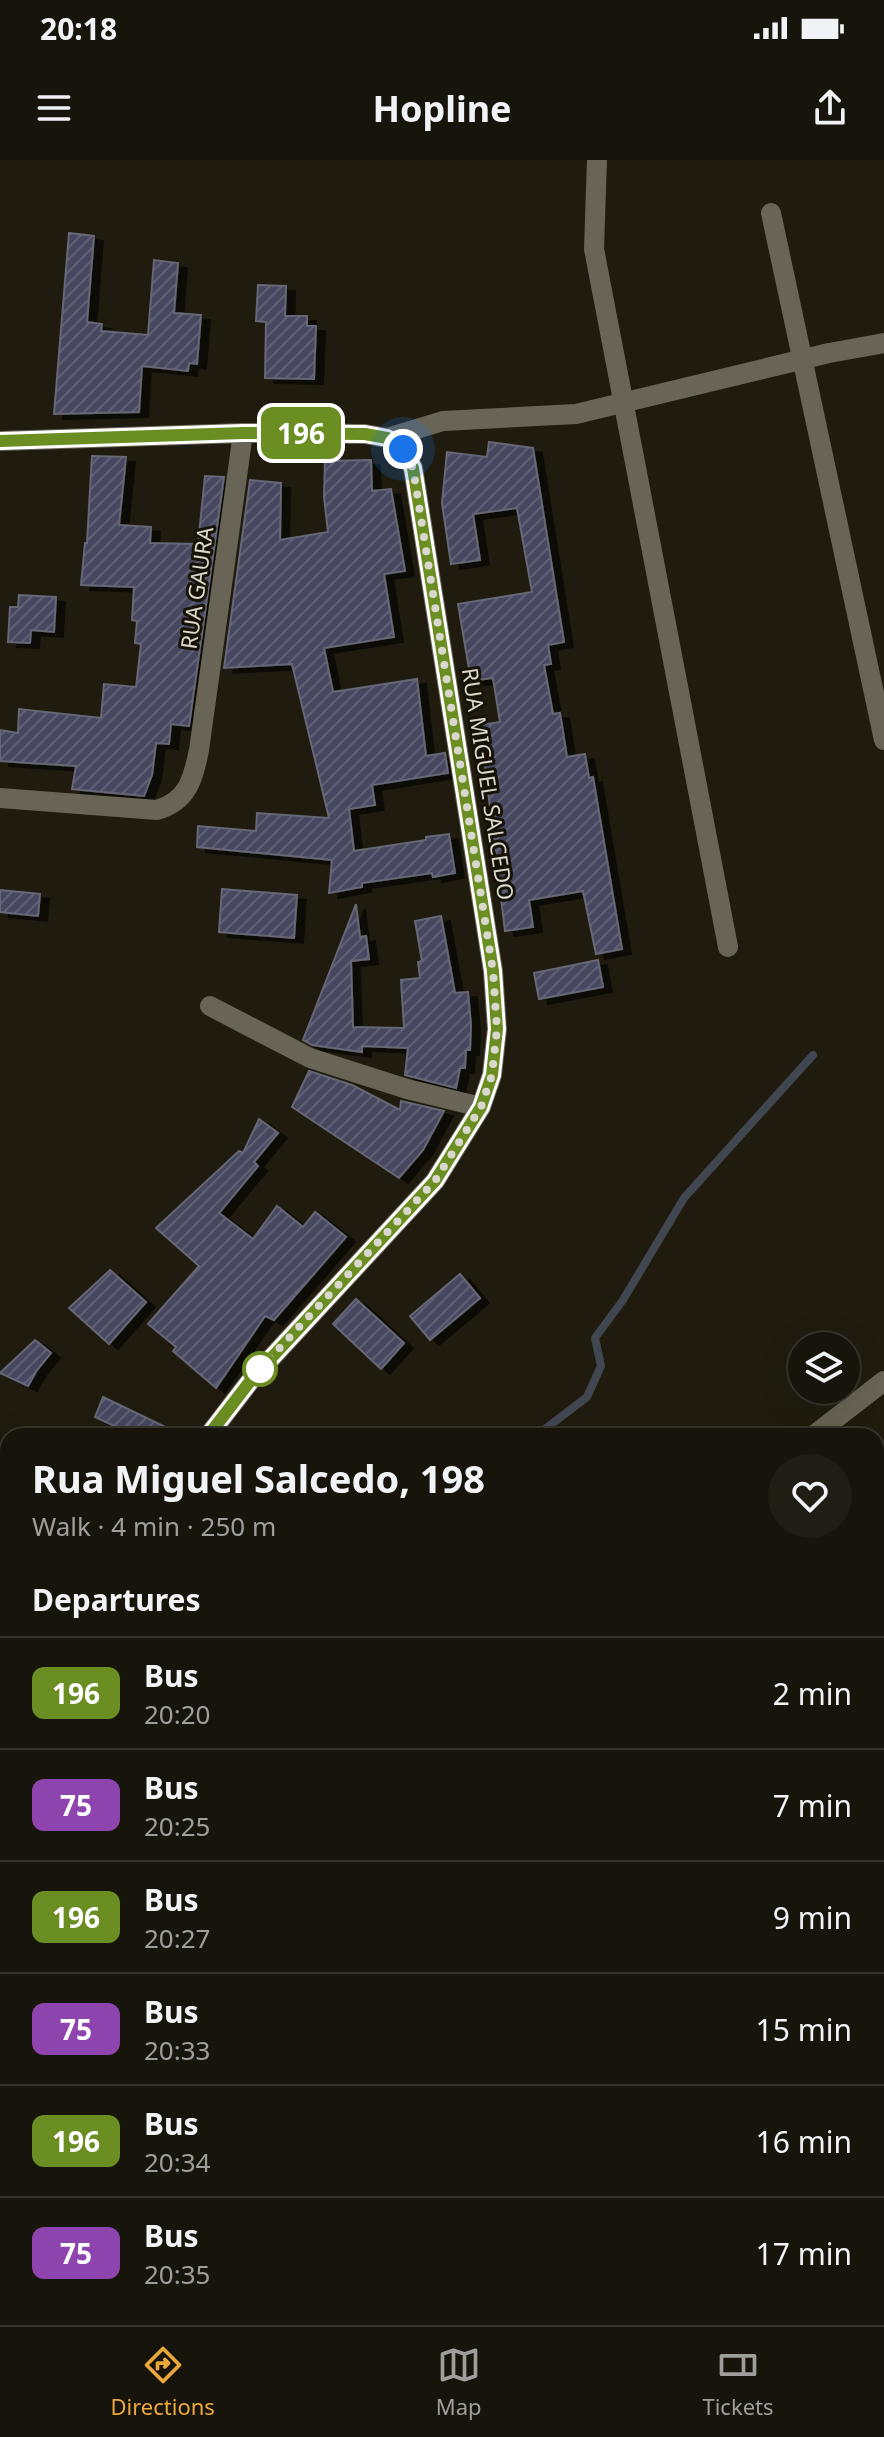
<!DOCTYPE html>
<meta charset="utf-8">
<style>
:root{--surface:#17150b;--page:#201e14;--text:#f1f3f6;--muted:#9e9f9d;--line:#36342c;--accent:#eda83b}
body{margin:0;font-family:"Noto Sans",sans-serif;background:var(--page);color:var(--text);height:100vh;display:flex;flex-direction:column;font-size:30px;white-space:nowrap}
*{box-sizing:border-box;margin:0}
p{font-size:26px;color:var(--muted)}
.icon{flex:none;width:44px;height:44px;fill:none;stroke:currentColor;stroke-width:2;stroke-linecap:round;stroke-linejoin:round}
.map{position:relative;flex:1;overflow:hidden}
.sheet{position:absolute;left:0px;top:1268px;width:884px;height:898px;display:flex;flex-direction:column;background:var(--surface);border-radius:24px 24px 0 0;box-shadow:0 8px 32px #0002,0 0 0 2px var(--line)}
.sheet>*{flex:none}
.badge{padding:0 16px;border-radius:12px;font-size:28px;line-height:52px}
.tools{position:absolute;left:788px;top:1172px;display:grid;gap:16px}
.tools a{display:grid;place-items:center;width:72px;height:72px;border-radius:50%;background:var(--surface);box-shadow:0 8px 32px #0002,0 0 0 2px var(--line);font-size:40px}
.you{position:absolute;width:40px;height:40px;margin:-20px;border:6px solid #fff;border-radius:50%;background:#1a73e8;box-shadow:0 0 0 12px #1a73e833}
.map>.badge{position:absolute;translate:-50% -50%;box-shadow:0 0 0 4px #fff}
h2{padding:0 32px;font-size:30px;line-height:72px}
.round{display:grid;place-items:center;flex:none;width:84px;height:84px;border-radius:42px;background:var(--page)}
.head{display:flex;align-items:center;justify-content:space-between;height:136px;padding:0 32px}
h1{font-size:38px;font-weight:700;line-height:60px}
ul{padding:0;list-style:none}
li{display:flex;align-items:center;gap:24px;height:112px;padding:0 32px;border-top:2px solid var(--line)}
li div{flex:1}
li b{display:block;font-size:30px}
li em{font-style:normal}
li .badge{min-width:88px;font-weight:700;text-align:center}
.status{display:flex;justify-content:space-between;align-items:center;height:56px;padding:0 40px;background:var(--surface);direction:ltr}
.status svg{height:22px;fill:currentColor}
header{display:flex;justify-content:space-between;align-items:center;height:104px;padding:0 32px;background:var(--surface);font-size:36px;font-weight:700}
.menu{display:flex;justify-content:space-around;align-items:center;height:112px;border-top:2px solid var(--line);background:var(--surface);font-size:22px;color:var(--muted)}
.menu a{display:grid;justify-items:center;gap:4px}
.menu .active{color:var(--accent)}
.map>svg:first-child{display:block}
</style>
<div class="status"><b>20:18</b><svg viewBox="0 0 49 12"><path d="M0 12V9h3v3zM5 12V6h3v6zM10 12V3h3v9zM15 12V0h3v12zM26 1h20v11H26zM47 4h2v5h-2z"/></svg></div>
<header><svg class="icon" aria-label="menu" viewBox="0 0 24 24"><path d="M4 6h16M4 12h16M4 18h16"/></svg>Hopline<svg class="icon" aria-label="share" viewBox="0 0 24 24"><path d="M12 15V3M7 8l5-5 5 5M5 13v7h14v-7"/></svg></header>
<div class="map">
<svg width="884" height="2165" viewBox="0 0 884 2165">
<defs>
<pattern id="building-hatch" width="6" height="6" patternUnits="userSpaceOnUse" patternTransform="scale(2)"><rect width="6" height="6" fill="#464660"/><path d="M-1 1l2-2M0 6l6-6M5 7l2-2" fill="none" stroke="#606076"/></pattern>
<filter id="shadow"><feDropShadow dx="9" dy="5" stdDeviation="0" flood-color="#0009"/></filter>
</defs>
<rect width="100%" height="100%" fill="#1f1c0f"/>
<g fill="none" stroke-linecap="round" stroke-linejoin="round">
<!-- stream -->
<polyline stroke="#414750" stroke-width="8" points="536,1276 587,1237 601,1206 595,1178 623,1140 684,1038 813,895"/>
</g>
<!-- building -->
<g fill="url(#building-hatch)" stroke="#666776" stroke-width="2" filter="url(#shadow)">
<polygon points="69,73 94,76 87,162 102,164 101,171 148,175 154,100 178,103 174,153 201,155 197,204 189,203 188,211 142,206 139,252 54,254"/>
<polygon points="258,125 286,126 285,156 307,156 307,166 316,166 314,219 265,218 266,162 256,161"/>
<polygon points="489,282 533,288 564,482 548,485 551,504 544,505 553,554 560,553 567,597 585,594 589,618 593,617 622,789 596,794 583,731 529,740 533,767 505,771 480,565 500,562 493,518 471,521 458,444 532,432 517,348 473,354 480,400 451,404 442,343 447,292 487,297"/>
<polygon points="92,296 126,297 119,365 151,367 150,383 198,384 205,316 224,317 189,566 171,564 169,584 156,583 152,615 144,636 72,629 76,606 0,601 0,570 18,573 19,549 101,558 104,524 136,527 141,484 135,483 137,461 132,460 134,427 81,425 85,383 87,383"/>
<polygon points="371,300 372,331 391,329 405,411 384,414 394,477 324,488 333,532 417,519 426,596 445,593 448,613 372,625 375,645 349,649 354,691 426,680 426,677 449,674 455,713 433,717 432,713 362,723 362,727 329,733 332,700 197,687 198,666 256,671 257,653 329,658 292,504 224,508 250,320 281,323 280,380 328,372 324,337 325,301"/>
<polygon points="19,435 56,437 54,472 31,470 30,483 8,482 10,447 18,447"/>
<polygon points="222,729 297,735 294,778 219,772"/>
<polygon points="0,730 40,734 38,756 0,752"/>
<polygon points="356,744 360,777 366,776 369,799 351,801 353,867 404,868 401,820 420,818 418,802 422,801 415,761 441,756 455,833 468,832 471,865 470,890 466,890 465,908 460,908 456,928 405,915 408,888 362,886 362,892 312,885 303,880"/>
<polygon points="598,800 603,827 539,839 534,813"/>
<polygon points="309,911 352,925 400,950 401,941 444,951 423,990 399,1018 292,947"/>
<polygon points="259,959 278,973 254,1002 258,1006 219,1053 253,1079 277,1046 303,1067 315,1052 346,1077 274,1160 265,1156 216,1228 173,1191 176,1187 148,1164 199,1106 156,1068 239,991 243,993"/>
<polygon points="110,1110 146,1142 109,1184 69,1148"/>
<polygon points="460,1114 480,1138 430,1180 410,1156"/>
<polygon points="356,1139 404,1183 381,1209 333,1164"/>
<polygon points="35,1180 51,1193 37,1210 28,1226 0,1213"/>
<polygon points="103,1237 184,1276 136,1276 95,1257"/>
</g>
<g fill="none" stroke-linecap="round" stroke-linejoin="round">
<!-- minor -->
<g stroke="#696556" stroke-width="20">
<polyline points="597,0 594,89 728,787"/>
<polyline points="771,53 884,580"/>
<polyline points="387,278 443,261 576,254 829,193 884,183"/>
<polyline points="0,281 243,273 365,274 387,278 403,289 413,308 493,811 497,869 492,915 481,947 435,1021 251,1220 208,1276"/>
<path d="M 0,638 L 157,650 C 188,641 193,619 199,590 L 243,273"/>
<polyline points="210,846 310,898 407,929 481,947"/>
<polyline points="813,1276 884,1221"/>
<polyline points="876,1375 884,1368"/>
<polyline points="0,1524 8,1524"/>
<polyline points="876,1601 884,1609"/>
<polyline points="876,1897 884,1906"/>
<polyline points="0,2010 8,2006"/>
<polyline points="408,2158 409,2165"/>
<polyline points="148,2165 148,2158"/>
<polyline points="696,2165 698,2158"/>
</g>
</g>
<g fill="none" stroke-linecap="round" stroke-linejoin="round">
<defs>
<polyline id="line" points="0,281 243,273 365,274 387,278 403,289 413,308 493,811 497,869 492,915 481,947 435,1021 251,1220 208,1276"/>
</defs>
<!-- line casing -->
<use href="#line" stroke="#fff" stroke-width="18"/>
<!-- line -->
<use href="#line" stroke="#6b8e23" stroke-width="12"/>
<!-- walk -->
<polyline stroke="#d9d7ce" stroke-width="8" stroke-dasharray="0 14.4" points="260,1209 435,1021 481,947 492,915 497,869 493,811 413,308 403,289"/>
</g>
<!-- markers -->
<circle fill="#fff" stroke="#6b8e23" stroke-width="4" cx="260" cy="1209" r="16"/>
<g text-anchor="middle" stroke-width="6" stroke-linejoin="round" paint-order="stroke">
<!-- street labels -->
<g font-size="22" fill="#d9d7ce" stroke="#161306">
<text transform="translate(197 428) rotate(-82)" y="8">RUA GAURA</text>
<text transform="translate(488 624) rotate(81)" y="8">RUA MIGUEL SALCEDO</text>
</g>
</g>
</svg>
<div class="tools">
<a><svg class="icon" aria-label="layers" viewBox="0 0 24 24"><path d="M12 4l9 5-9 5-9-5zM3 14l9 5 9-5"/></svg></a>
</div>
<div class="you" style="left:403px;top:289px"></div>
<b class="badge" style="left:301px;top:273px;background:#6b8e23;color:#fff">196</b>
<section class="sheet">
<div class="head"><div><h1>Rua Miguel Salcedo, 198</h1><p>Walk · 4 min · 250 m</p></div><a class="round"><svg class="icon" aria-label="heart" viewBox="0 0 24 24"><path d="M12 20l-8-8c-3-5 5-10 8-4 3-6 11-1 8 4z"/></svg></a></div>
<h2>Departures</h2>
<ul>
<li><span class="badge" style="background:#6b8e23;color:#fff">196</span><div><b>Bus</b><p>20:20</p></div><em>2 min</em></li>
<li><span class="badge" style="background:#8e44ad;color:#fff">75</span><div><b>Bus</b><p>20:25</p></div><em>7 min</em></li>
<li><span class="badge" style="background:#6b8e23;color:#fff">196</span><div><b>Bus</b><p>20:27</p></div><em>9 min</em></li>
<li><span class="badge" style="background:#8e44ad;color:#fff">75</span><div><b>Bus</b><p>20:33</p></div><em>15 min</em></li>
<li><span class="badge" style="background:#6b8e23;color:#fff">196</span><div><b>Bus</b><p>20:34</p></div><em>16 min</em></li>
<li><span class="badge" style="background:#8e44ad;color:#fff">75</span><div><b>Bus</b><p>20:35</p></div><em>17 min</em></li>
</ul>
</section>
</div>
<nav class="menu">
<a class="active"><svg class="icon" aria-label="directions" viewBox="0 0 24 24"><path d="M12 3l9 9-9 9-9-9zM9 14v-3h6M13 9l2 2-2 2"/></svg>Directions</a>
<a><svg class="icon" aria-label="map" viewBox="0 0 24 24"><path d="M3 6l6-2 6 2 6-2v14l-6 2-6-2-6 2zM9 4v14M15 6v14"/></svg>Map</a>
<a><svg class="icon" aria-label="tickets" viewBox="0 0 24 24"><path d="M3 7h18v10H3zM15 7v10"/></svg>Tickets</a>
</nav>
